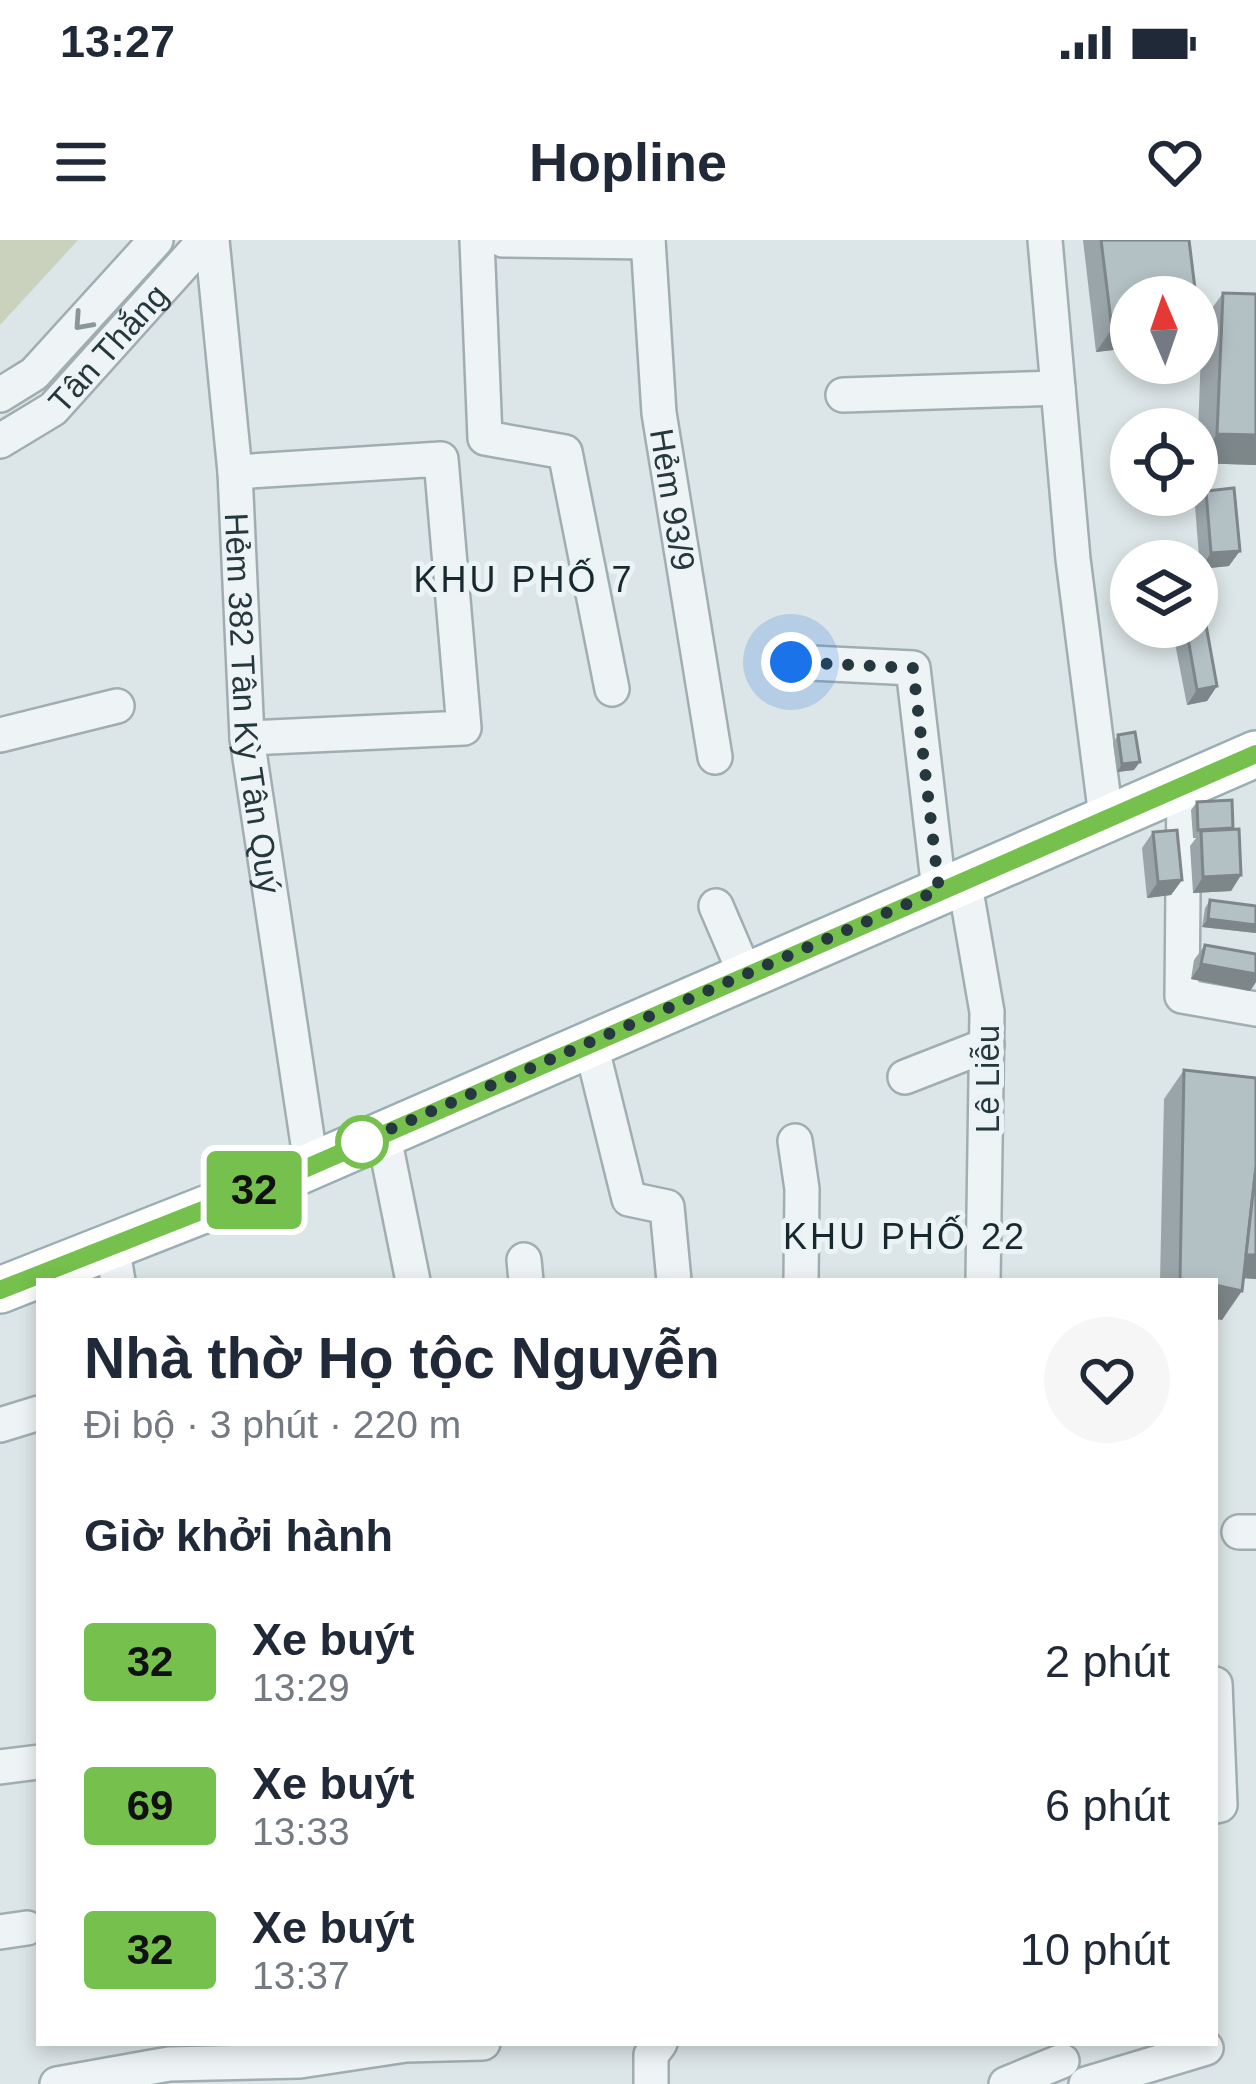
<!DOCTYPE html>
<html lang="vi">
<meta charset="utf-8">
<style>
:root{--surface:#fff;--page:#f6f6f7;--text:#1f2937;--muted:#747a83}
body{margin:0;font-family:Arial,sans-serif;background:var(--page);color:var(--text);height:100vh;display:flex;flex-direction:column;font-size:45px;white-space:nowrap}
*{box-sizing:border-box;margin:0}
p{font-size:39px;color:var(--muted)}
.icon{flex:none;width:66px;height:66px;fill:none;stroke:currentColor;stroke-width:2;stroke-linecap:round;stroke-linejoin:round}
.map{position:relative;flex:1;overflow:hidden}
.details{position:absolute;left:36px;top:1038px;width:1182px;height:768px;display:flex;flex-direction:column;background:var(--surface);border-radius:0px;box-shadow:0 6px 18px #0003}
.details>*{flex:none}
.badge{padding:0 24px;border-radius:9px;font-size:42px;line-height:78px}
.needle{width:78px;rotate:358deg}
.controls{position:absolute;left:1110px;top:36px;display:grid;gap:24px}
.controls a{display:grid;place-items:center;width:108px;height:108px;border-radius:50%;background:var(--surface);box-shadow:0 6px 18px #0003;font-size:60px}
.you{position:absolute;width:60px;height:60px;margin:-30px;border:9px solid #fff;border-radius:50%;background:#1a73e8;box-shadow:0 0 0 18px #1a73e833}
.map>.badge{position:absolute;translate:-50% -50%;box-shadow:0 0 0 6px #fff}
h2{padding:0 48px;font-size:45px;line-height:108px}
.round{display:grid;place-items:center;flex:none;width:126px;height:126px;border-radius:63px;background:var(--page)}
.head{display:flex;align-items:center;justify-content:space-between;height:204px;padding:0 48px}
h1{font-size:57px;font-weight:600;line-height:90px}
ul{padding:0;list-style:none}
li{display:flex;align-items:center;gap:36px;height:144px;padding:0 48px}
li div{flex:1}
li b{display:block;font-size:45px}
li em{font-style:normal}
li .badge{min-width:132px;font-weight:700;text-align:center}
.status{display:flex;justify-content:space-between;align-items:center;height:84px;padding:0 60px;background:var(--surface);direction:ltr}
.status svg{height:33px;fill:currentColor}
header{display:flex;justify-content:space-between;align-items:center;height:156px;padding:0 48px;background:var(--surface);font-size:54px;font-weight:600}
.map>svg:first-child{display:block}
</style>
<div class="status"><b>13:27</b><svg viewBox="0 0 49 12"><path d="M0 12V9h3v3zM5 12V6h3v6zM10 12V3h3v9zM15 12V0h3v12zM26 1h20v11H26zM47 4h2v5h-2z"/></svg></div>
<header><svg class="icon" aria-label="menu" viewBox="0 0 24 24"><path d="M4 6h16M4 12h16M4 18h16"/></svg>Hopline<svg class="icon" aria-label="heart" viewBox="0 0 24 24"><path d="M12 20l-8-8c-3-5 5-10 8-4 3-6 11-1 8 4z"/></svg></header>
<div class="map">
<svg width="1256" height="1844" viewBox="0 0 1256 1844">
<rect width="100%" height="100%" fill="#dce5e7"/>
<!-- green -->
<polygon fill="#cad1bc" points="0,0 78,0 0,85"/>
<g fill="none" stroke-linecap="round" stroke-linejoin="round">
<defs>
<g id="minor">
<path id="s1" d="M 212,0 L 235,232 L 247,498 L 311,924"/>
<polyline points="477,0 485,198 565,212 612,449"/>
<polyline points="503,0 648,2"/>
<path id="s2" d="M 648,0 L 659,173 L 715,517"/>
<polyline points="1045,0 1073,319 1106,577"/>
<polyline points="0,155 34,134 156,0"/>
<polyline points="843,155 1058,148"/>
<path id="s3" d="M 0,201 L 53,169 L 205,0"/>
<polyline points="235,232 441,219 464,488 247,498"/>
<polyline points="791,422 913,428 939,650"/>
<polyline points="0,495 117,466"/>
<polyline points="1184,545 1182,756 1256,769"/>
<polyline points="964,639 987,772 983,1041"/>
<polyline points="716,666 746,736"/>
<polyline points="591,805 629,959 667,967 674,1041"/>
<polyline points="905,837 987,805"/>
<polyline points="383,892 413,1041"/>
<polyline points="795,901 802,949 801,1041"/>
<polyline points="112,1005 118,1041"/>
<polyline points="524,1020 526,1041"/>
<polyline points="0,1185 39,1173"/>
<polyline points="1239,1292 1256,1292"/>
<polyline points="1215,1444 1220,1565 1215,1566"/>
<polyline points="0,1527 39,1522"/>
<polyline points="0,1692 27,1688"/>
<polyline points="57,1844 169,1824 300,1821 406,1805 483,1803"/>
<polyline points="651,1844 651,1815 660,1803"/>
<polyline points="1006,1844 1062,1821"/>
<polyline points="1086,1844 1206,1808"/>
</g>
<polyline id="major" points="0,1050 272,943 1256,514"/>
</defs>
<!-- minor casing -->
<use href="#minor" stroke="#a1aeb1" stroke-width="38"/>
<!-- major casing -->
<use href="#major" stroke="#9aafb3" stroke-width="50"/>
<!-- minor -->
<use href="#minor" stroke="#eef4f5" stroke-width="33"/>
<!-- major -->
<use href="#major" stroke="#fff" stroke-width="45"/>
</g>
<!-- wall -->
<g fill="#9aa5a9">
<polygon points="1083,0 1189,0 1131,57 1131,108 1096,112"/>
<polygon points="1223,53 1256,225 1197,223 1202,82"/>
<polygon points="1206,251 1229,326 1200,329 1195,266"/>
<polygon points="1178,387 1197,387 1217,446 1207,461 1187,465 1173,393"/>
<polygon points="1118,495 1134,530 1117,532 1113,503"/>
<polygon points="1197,562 1233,588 1241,635 1231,651 1193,653 1190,606 1196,598 1193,598 1191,570"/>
<polygon points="1153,592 1182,640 1171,655 1147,658 1142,608"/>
<polygon points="1210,660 1256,666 1256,693 1202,687 1205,668"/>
<polygon points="1205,705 1256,714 1256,742 1250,751 1191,739 1194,720"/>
<polygon points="1184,830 1256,838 1256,1039 1244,1038 1222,1080 1215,1041 1160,1041 1164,859"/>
</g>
<!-- shaded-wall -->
<g fill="#7d8689">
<polygon points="1131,87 1131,108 1096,112 1112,89"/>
<polygon points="1217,194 1256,195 1256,225 1197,223"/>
<polygon points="1240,311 1229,326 1200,329 1211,313"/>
<polygon points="1217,446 1207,461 1187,465 1197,450"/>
<polygon points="1140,522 1134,530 1117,532 1122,524"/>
<polygon points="1241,635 1231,651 1193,653 1203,637"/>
<polygon points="1182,640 1171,655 1147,658 1158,642"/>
<polygon points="1208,679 1256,685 1256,693 1202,687"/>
<polygon points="1201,724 1256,734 1256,742 1250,751 1191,739"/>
<polygon points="1242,1014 1256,1015 1256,1039 1226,1037"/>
<polygon points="1215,1045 1242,1051 1222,1080 1215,1079"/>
</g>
<!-- building -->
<g fill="#b3c0c4" stroke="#7d8689" stroke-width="3">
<polygon points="1101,0 1189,0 1196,57 1131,57 1131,87 1112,89"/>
<polygon points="1223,53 1256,54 1256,195 1217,194"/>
<polygon points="1234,248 1240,311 1211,313 1206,251"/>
<polygon points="1204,374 1217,446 1197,450 1186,387 1197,387 1197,376"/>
<polygon points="1135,492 1140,522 1122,524 1118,495"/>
<polygon points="1232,560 1233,588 1198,590 1197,562"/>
<polygon points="1239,589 1241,635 1203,637 1201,591"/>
<polygon points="1177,590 1182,640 1158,642 1153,592"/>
<polygon points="1210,660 1256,666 1256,685 1208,679"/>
<polygon points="1205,705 1256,714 1256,734 1201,724"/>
<polygon points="1184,830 1256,838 1256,927 1242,1051 1215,1045 1215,1041 1192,1041 1180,1039"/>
<polygon points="1256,927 1256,1015 1246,1015"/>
</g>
<!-- one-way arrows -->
<defs><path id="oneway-chevron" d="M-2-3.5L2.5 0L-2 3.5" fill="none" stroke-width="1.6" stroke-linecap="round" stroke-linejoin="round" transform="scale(3)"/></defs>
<use stroke="#8a969a" href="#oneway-chevron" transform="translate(82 82) rotate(132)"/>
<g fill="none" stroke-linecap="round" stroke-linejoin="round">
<defs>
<polyline id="line" points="0,1050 272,943 1256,514"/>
</defs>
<!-- line casing -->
<use href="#line" stroke="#fff" stroke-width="27"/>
<!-- line -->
<use href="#line" stroke="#76c04d" stroke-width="18"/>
<!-- walk -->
<polyline stroke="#25383e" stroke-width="12" stroke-dasharray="0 21.6" points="362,902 347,908 939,650 913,428 791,422"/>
</g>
<!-- markers -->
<circle fill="#fff" stroke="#76c04d" stroke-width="6" cx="362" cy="902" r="24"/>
<g text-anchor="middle" stroke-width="10" stroke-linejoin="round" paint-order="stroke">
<!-- street labels -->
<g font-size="33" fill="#25383e" stroke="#ebf3f5">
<text dy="12" stroke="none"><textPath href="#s3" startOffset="144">Tân Thắng</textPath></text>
<text dy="12" stroke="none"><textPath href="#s2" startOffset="261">Hẻm 93/9</textPath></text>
<text dy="12" stroke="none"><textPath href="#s1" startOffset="465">Hẻm 382 Tân Kỳ Tân Quý</textPath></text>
<text transform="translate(987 839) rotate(-90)" y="12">Lê Liễu</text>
</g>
<!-- neighbourhood labels -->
<g font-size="36" letter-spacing="3" fill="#17292e" stroke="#ebf3f5">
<text x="524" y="352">KHU PHỐ 7</text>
<text x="905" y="1009">KHU PHỐ 22</text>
</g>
</g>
</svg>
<div class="controls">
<a><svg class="needle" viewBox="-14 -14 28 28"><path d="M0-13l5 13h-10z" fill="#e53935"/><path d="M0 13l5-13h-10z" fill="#747a83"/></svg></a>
<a><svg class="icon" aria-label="locate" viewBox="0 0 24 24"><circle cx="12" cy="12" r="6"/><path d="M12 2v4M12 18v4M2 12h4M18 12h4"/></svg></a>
<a><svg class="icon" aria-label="layers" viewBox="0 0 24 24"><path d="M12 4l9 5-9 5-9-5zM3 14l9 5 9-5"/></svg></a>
</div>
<div class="you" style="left:791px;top:422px"></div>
<b class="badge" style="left:254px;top:950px;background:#76c04d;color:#111">32</b>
<section class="details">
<div class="head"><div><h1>Nhà thờ Họ tộc Nguyễn</h1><p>Đi bộ · 3 phút · 220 m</p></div><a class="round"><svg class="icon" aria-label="heart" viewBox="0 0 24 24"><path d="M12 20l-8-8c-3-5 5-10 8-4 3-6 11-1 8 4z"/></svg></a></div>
<h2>Giờ khởi hành</h2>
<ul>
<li><span class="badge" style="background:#76c04d;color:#111">32</span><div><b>Xe buýt</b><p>13:29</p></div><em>2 phút</em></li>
<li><span class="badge" style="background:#76c04d;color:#111">69</span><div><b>Xe buýt</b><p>13:33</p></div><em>6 phút</em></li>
<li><span class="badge" style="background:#76c04d;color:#111">32</span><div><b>Xe buýt</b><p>13:37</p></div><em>10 phút</em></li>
</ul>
</section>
</div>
